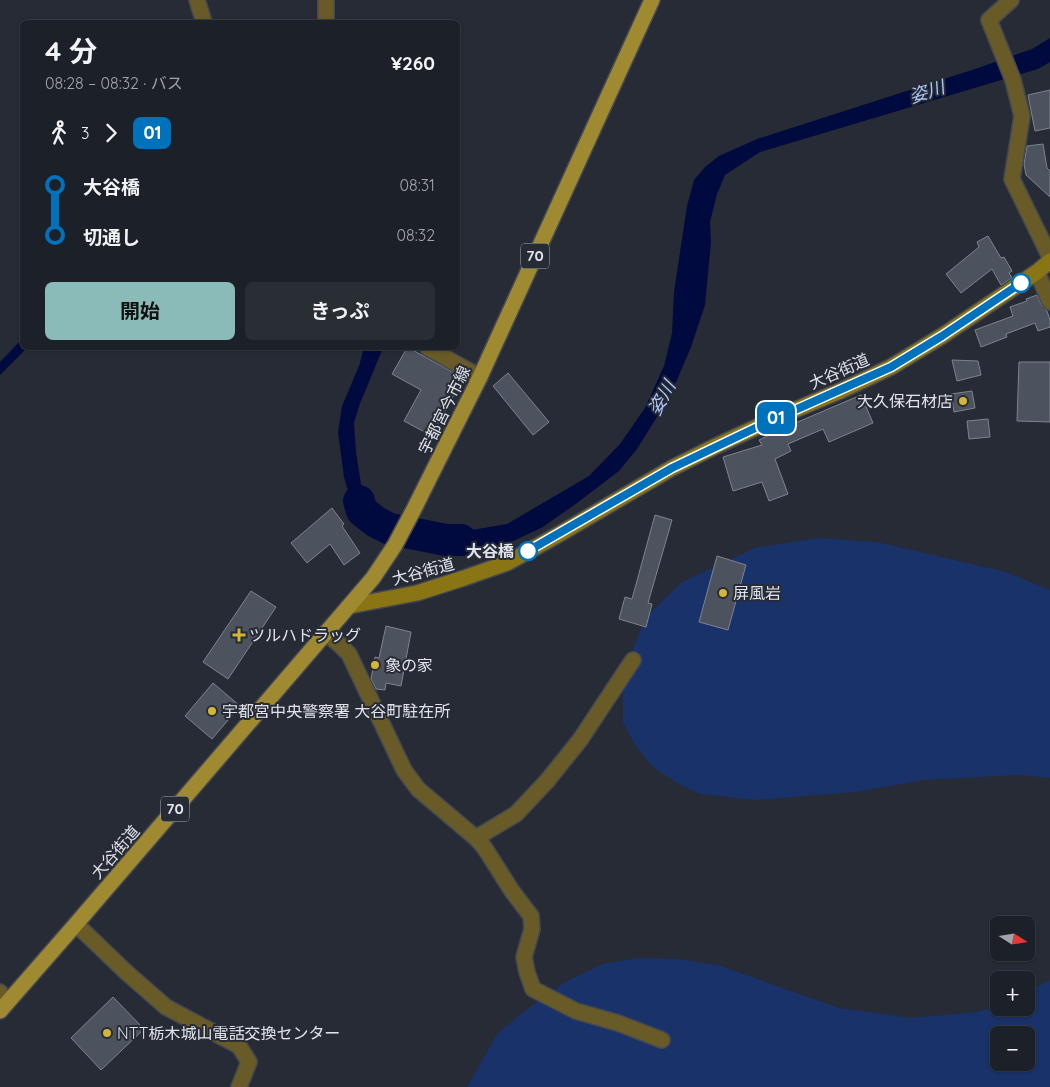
<!DOCTYPE html>
<html lang="ja">
<meta charset="utf-8">
<style>
:root{--surface:#1c2028;--page:#292d34;--text:#f1f3f6;--muted:#a0a3a8;--line:#3a3e45;--accent:#8bbbb9}
body{margin:0;font-family:Quicksand,"Noto Sans JP",sans-serif;background:var(--page);color:var(--text);height:100vh;display:flex;flex-direction:column;font-size:19px;white-space:nowrap}
*{box-sizing:border-box;margin:0}
p{font-size:16px;color:var(--muted)}
.icon{flex:none;width:28px;height:28px;fill:none;stroke:currentColor;stroke-width:2;stroke-linecap:round;stroke-linejoin:round}
.map{position:relative;flex:1;overflow:hidden}
.side{position:absolute;left:20px;top:20px;width:440px;height:330px;display:flex;flex-direction:column;background:var(--surface);border-radius:8px;box-shadow:0 1px 4px #0004,0 0 0 1px var(--line)}
.side>*{flex:none}
.badge{padding:0 10px;border-radius:8px;font-size:18px;line-height:32px}
.needle{width:32px;rotate:102deg}
.fabs{position:absolute;left:990px;top:916px;display:grid;gap:10px}
.fabs a{display:grid;place-items:center;width:45px;height:45px;border-radius:8px;background:var(--surface);box-shadow:0 1px 4px #0004,0 0 0 1px var(--line);font-size:25px}
.map>.badge{position:absolute;translate:-50% -50%;box-shadow:0 0 0 2px #fff}
.legs{display:flex;align-items:center;gap:8px;height:55px;padding:0 25px;font-size:16px}
.legs p{margin-inline-start:auto}
.summary{display:flex;align-items:center;justify-content:space-between;height:85px;padding:0 25px}
h1{font-size:28px;font-weight:700;line-height:38px}
.action{display:flex;gap:10px;margin-top:auto;padding:10px 25px}
.action a{flex:1;height:58px;border-radius:8px;background:var(--accent);color:#111;font-size:20px;font-weight:700;line-height:58px;text-align:center}
.action a+a{background:var(--page);color:var(--text)}
ul{padding:0 25px;list-style:none}
li{display:flex;align-items:center;gap:18px;height:50px;font-size:19px}
li i{display:grid;place-items:center;width:8px;height:100%;margin:0 6px;background:currentColor}
li i::after{content:'';width:12px;height:12px;margin:-6px;border:4px solid;border-radius:50%;background:var(--surface)}
li p{margin-inline-start:auto}
li:first-child i{background:linear-gradient(#0000 50%,currentColor 0)}
li:last-child i{background:linear-gradient(currentColor 50%,#0000 0)}
.map>svg:first-child{display:block}
</style>
<div class="map">
<svg width="1050" height="1087" viewBox="0 0 1050 1087">
<rect width="100%" height="100%" fill="#262b35"/>
<!-- green -->
<g fill="#193269" fill-rule="evenodd">
<polygon points="818,538 877,542 1006,572 1050,590 1050,778 1020,775 924,780 856,792 756,800 700,794 677,783 653,767 635,745 623,722 623,693 634,646 646,617 682,582 755,548"/>
<path d="M 639,958 L 677,959 L 718,965 L 839,1008 L 911,1018 L 978,1012 L 999,1005 L 999,1008 L 1026,1008 L 1026,993 L 1050,980 L 1050,1087 L 467,1087 L 497,1034 L 521,1014 L 565,982 L 603,964 ZM 999,1035 L 1026,1035 L 1026,1062 L 999,1062 Z"/>
</g>
<!-- water -->
<g fill="#000a3f">
<polygon points="1050,38 1050,62 1038,69 760,152 725,175 717,194 710,222 711,242 705,305 691,347 677,380 660,412 637,449 619,471 577,503 543,527 511,542 492,548 450,547 413,541 423,522 466,531 507,524 589,476 620,444 645,408 664,366 672,333 674,292 687,206 694,180 705,167 719,156 757,139 975,69 1032,49"/>
<polygon points="22,339 22,348 27,348 0,375 0,362"/>
<polygon points="364,348 383,348 359,406 354,423 356,452 361,484 373,507 393,523 387,536 375,530 360,520 351,502 344,477 338,432 342,406 359,366"/>
</g>
<g fill="none" stroke-linecap="round" stroke-linejoin="round">
<!-- river -->
<polyline stroke="#000a3f" stroke-width="32" points="359,501 362,511 376,522 390,529 446,540 461,540"/>
</g>
<!-- building -->
<g fill="#4d535e" stroke="#7d838f">
<polygon points="1050,90 1050,128 1035,131 1028,95"/>
<polygon points="1043,144 1047,168 1050,171 1050,197 1026,175 1024,164 1027,146"/>
<polygon points="988,236 1001,258 1004,257 1012,271 1009,273 1012,278 1001,285 992,269 961,293 946,274 979,247 977,242"/>
<polygon points="1037,295 1042,306 1047,311 1050,320 1050,327 1038,331 1035,323 1006,334 1007,337 981,347 975,330 1013,316 1010,307 1027,301 1026,299"/>
<polygon points="407,348 409,348 463,378 432,436 404,421 421,390 392,374"/>
<polygon points="952,360 978,361 981,375 957,381"/>
<polygon points="1019,362 1050,362 1050,422 1017,421"/>
<polygon points="508,373 549,422 533,435 493,386"/>
<polygon points="972,391 975,408 954,412 951,394"/>
<polygon points="861,395 873,423 829,442 823,429 788,444 791,451 775,459 788,494 769,501 762,482 733,491 723,457 762,445 759,440 786,427"/>
<polygon points="988,419 990,437 969,439 967,421"/>
<polygon points="332,508 344,524 342,526 360,553 344,565 330,544 307,563 291,543"/>
<polygon points="655,515 672,520 648,603 652,604 646,627 619,619 625,597 632,599"/>
<polygon points="717,556 746,565 728,630 699,622"/>
<polygon points="251,591 276,607 228,679 203,662"/>
<polygon points="386,626 411,632 401,686 386,683 385,690 376,689 371,679 375,657 379,658"/>
<polygon points="213,683 240,706 212,739 185,716"/>
<polygon points="113,997 144,1029 101,1070 71,1038"/>
</g>
<g fill="none" stroke-linecap="round" stroke-linejoin="round">
<defs>
<g id="street">
<polyline points="197,0 204,22"/>
<polyline points="1011,0 989,20 1013,80 1022,116 1012,179 1050,257"/>
<polyline points="326,22 326,0"/>
<polyline points="1037,272 1050,302"/>
<polyline points="428,348 480,377"/>
<polyline points="326,633 340,645 349,654 404,770 418,789 476,838 484,847 512,891 531,916 532,929 524,957 527,972 533,989 576,1011 618,1023 662,1040"/>
<polyline points="476,838 516,814 547,781 580,740 633,660"/>
<polyline points="76,924 126,972 166,1007 239,1046 249,1062 239,1087"/>
<polyline points="0,992 6,1004"/>
</g>
<polyline id="secondary" points="349,606 417,593 464,578 507,563 556,536 672,468 716,446 785,414 840,391 891,367 942,336 1037,272 1050,261"/>
<polyline id="primary" points="0,1011 76,924 373,578 395,545 414,509 480,377 652,0"/>
</defs>
<!-- street casing -->
<use href="#street" stroke="#444852" stroke-width="18"/>
<!-- secondary casing -->
<use href="#secondary" stroke="#444852" stroke-width="18"/>
<!-- primary casing -->
<use href="#primary" stroke="#444852" stroke-width="18"/>
<!-- street -->
<use href="#street" stroke="#685b27" stroke-width="15"/>
<!-- secondary -->
<use href="#secondary" stroke="#8a7515" stroke-width="15"/>
<!-- primary -->
<use href="#primary" stroke="#9f8a31" stroke-width="15"/>
</g>
<g fill="none" stroke-linecap="round" stroke-linejoin="round">
<defs>
<polyline id="line-1" points="528,551 672,468 768,422 891,367 942,336 1021,283"/>
</defs>
<!-- line-1 casing -->
<use href="#line-1" stroke="#fff" stroke-width="11"/>
<!-- line-1 -->
<use href="#line-1" stroke="#0072bc" stroke-width="8"/>
</g>
<!-- markers -->
<g fill="#fff" stroke="#0072bc" stroke-width="2.5">
<circle cx="1021" cy="283" r="9"/>
<circle cx="528" cy="551" r="9"/>
</g>
<g fill="#d4b635" stroke="#262b35" stroke-width="2">
<circle cx="963" cy="401" r="5"/>
<circle cx="723" cy="593" r="5"/>
<path d="M236.5 627.5h5v5h5v5h-5v5h-5v-5h-5v-5h5z"/>
<circle cx="375" cy="665" r="5"/>
<circle cx="212" cy="711" r="5"/>
<circle cx="107" cy="1033" r="5"/>
</g>
<g text-anchor="middle" stroke-width="4" stroke-linejoin="round" paint-order="stroke">
<!-- shield labels -->
<g fill="#262b35" stroke="#a8acb4" stroke-width="1">
<rect x="521" y="243.5" width="28" height="25" rx="4"/>
<rect x="161" y="796.5" width="28" height="25" rx="4"/>
</g>
<g font-size="15" font-weight="bold" fill="#e0e3ea">
<text x="535" y="261">70</text>
<text x="175" y="814">70</text>
</g>
<!-- street labels -->
<g font-size="16" fill="#e0e3ea" stroke="#262b35">
<text transform="translate(839 371) rotate(-24)" y="6">大谷街道</text>
<text transform="translate(444 410) rotate(-64)" y="6">宇都宮今市線</text>
<text transform="translate(423 571) rotate(-15)" y="6">大谷街道</text>
<text transform="translate(115 852) rotate(-49)" y="6">大谷街道</text>
</g>
<!-- poi labels -->
<g font-size="16" fill="#e0e3ea" stroke="#262b35" text-anchor="start">
<text x="953" y="407" text-anchor="end">大久保石材店</text>
<text x="733" y="599">屏風岩</text>
<text x="249" y="641">ツルハドラッグ</text>
<text x="385" y="671">象の家</text>
<text x="222" y="717">宇都宮中央警察署 大谷町駐在所</text>
<text x="117" y="1039">NTT栃木城山電話交換センター</text>
</g>
<!-- stop labels -->
<g font-size="16" font-weight="bold" fill="#e0e3ea" stroke="#262b35" text-anchor="end">
<text x="514" y="557">大谷橋</text>
</g>
<!-- water labels -->
<g font-size="18" font-style="italic" fill="#acc6fa" stroke="#262b35">
<text transform="translate(927 92) rotate(-18)" y="6">姿川</text>
<text transform="translate(662 398) rotate(-61)" y="6">姿川</text>
</g>
</g>
</svg>
<div class="fabs">
<a><svg class="needle" viewBox="-14 -14 28 28"><path d="M0-13l5 13h-10z" fill="#e53935"/><path d="M0 13l5-13h-10z" fill="#a0a3a8"/></svg></a>
<a>+</a>
<a>−</a>
</div>
<b class="badge" style="left:776px;top:418px;background:#0072bc;color:#fff">01</b>
<section class="side">
<div class="summary"><div><h1>4 分</h1><p>08:28 – 08:32 · バス</p></div><b>¥260</b></div>
<div class="legs"><svg class="icon" aria-label="walk" viewBox="0 0 24 24"><circle cx="13" cy="4" r="2"/><path d="M13 8l-2 6 4 7M11 14l-3 7M7 12l3-4h3l4 4"/></svg>3<svg class="icon" aria-label="forward" viewBox="0 0 24 24"><path d="M9 5l7 7-7 7"/></svg><b class="badge" style="background:#0072bc;color:#fff">01</b></div>
<ul>
<li><i style="color:#0072bc"></i><b>大谷橋</b><p>08:31</p></li>
<li><i style="color:#0072bc"></i><b>切通し</b><p>08:32</p></li>
</ul>
<div class="action"><a>開始</a><a>きっぷ</a></div>
</section>
</div>
